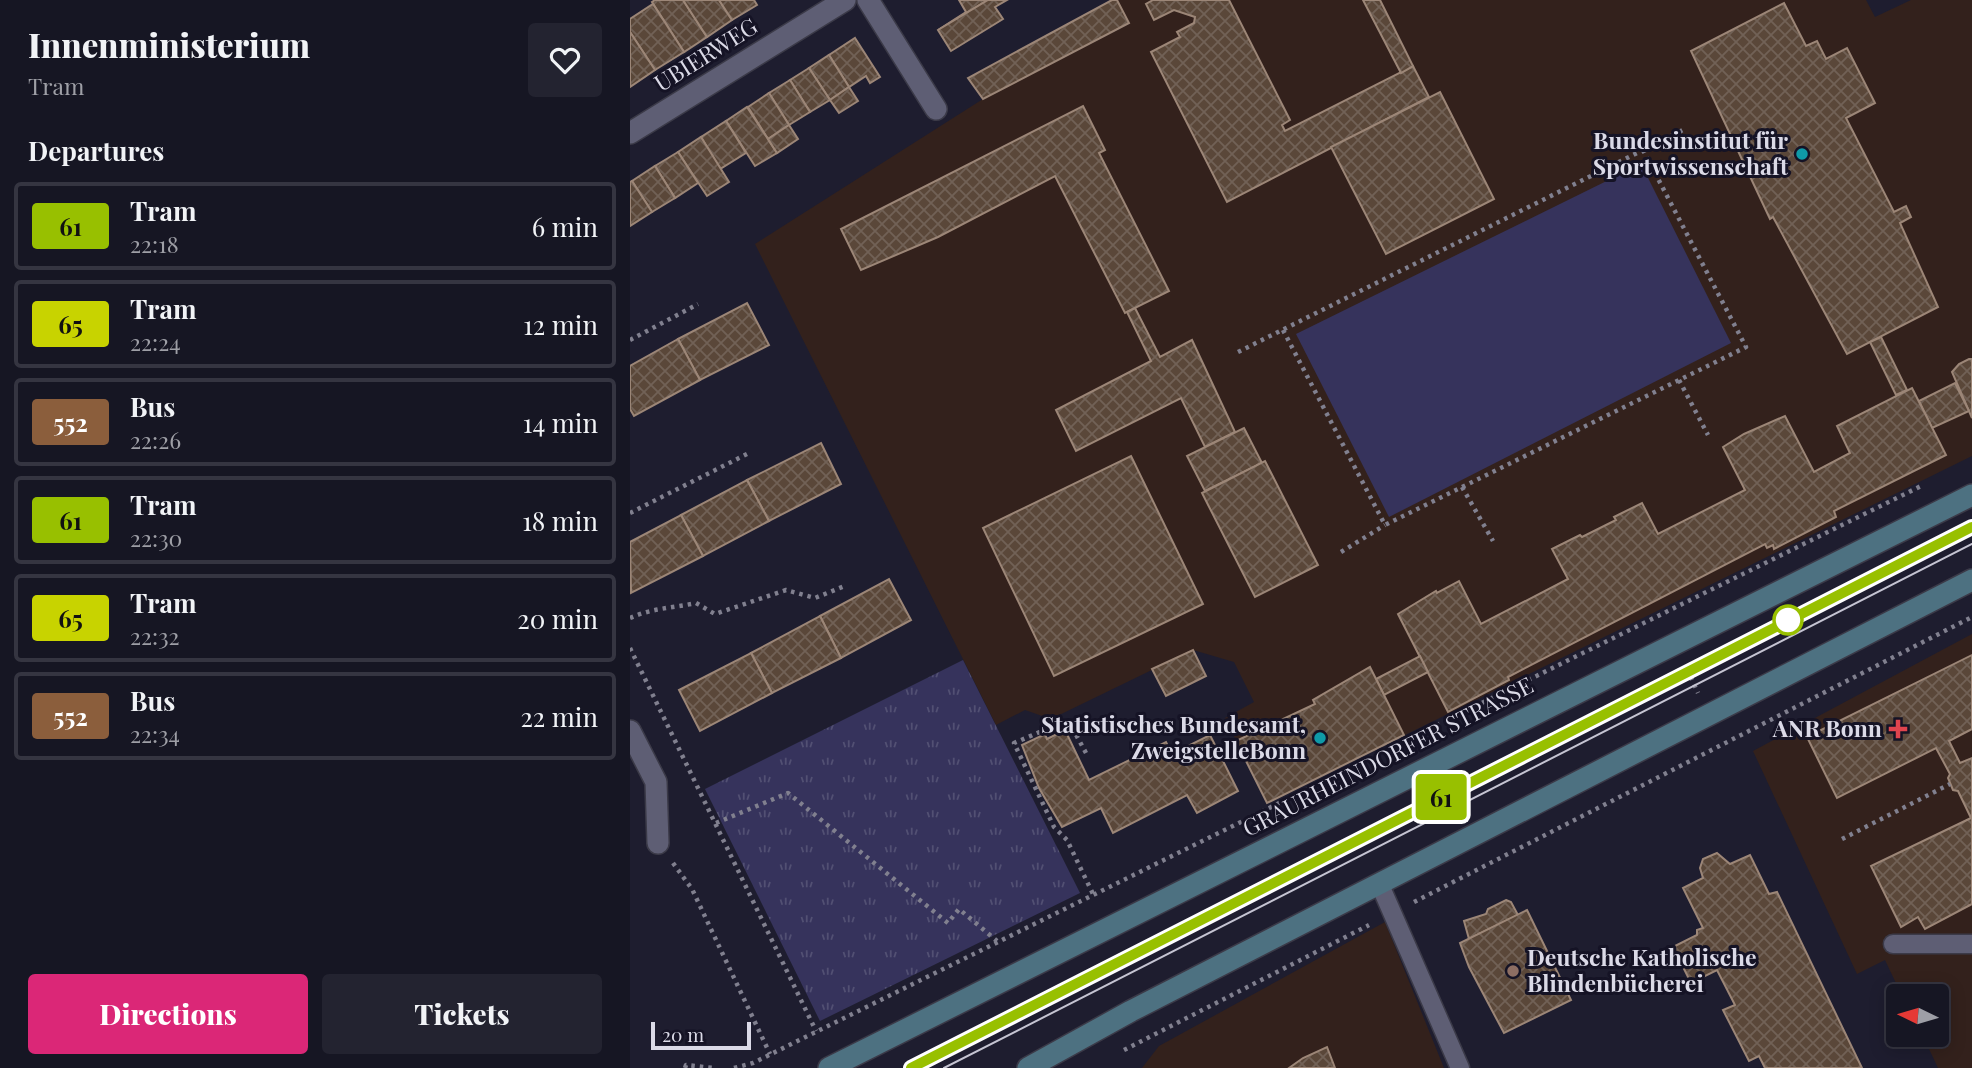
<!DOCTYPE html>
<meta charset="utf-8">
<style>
:root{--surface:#161623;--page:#232330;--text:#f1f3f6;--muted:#9e9fa6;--line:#353541;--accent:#db2777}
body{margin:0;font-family:"Playfair Display",serif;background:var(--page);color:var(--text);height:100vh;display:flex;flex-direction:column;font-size:26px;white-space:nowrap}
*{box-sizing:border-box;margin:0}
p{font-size:23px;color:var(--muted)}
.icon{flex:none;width:38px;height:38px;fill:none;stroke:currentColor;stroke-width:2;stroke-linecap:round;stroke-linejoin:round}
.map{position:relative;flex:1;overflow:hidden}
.sheet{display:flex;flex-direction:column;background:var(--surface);width:630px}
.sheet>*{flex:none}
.badge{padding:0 14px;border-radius:5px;font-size:24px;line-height:46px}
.needle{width:46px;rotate:275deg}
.fabs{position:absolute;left:1256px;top:984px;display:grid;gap:14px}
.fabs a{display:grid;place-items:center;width:63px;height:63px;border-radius:7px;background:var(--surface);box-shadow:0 4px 18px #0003,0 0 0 2px var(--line);font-size:35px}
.scale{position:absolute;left:21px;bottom:18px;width:100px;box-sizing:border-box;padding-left:7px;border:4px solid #dbdae7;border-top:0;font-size:19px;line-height:24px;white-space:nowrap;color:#dbdae7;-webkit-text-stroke:5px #151325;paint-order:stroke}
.map>.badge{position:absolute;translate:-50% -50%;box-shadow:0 0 0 4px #fff}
h2{padding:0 28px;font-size:26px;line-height:63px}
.round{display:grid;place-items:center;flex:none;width:74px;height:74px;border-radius:7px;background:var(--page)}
.headline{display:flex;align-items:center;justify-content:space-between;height:119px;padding:0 28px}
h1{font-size:33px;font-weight:800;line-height:52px}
.primary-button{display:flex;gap:14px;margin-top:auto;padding:14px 28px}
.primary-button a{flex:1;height:80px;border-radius:7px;background:var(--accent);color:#fff;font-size:28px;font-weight:800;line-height:80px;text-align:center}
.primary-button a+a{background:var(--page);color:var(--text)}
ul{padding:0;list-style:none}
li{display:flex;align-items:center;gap:21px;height:88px;margin:0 14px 10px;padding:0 14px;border:4px solid var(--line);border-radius:7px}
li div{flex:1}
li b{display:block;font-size:26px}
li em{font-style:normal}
li .badge{min-width:77px;font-weight:700;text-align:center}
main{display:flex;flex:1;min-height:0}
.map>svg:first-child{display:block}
</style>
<main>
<section class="sheet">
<div class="headline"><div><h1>Innenministerium</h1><p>Tram</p></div><a class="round"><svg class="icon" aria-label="heart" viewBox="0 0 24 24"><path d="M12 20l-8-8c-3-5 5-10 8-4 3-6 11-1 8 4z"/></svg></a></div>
<h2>Departures</h2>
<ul>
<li><span class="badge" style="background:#98c000;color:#111">61</span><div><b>Tram</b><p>22:18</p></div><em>6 min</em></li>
<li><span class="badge" style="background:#c8d300;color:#111">65</span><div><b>Tram</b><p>22:24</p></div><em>12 min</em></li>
<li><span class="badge" style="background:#8b5e3c;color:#fff">552</span><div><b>Bus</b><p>22:26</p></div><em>14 min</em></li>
<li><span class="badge" style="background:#98c000;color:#111">61</span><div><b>Tram</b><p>22:30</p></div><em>18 min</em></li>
<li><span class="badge" style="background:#c8d300;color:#111">65</span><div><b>Tram</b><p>22:32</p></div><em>20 min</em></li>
<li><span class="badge" style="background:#8b5e3c;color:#fff">552</span><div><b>Bus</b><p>22:34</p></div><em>22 min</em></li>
</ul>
<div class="primary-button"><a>Directions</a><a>Tickets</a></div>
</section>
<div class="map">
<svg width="1342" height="1068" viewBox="0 0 1342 1068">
<defs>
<pattern id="park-tufts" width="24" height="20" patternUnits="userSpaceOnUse" patternTransform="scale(1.75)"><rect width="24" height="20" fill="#36335c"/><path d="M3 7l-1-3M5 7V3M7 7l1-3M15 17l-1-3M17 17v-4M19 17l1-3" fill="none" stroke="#525073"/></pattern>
<pattern id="building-cross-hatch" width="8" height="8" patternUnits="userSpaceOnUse" patternTransform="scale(1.75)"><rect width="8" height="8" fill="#5a4739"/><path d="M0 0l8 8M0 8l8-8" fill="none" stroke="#716156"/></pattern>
</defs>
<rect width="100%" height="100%" fill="#1e1d2f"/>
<!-- commercial -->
<g fill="#33211c">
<polygon points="487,0 1236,0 1245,17 1281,0 1342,0 1342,456 637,803 595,718 624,702 604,662 563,650 421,719 395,710 366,725 125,244 353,99 499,24"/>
<polygon points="1342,634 1342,1068 1308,1068 1292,1034 1307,1034 1307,996 1272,996 1255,960 1227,974 1123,751"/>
<polygon points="755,922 814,1068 512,1068 529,1046"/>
</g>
<!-- grass -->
<polygon fill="#36335c" points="1011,164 1101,343 759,517 666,334"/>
<!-- park -->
<polygon fill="url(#park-tufts)" points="333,660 450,893 190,1021 75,789"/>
<!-- building -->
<g fill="url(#building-cross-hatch)" stroke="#9c8677" stroke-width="2">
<polygon points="25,0 53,0 77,37 54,52 22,2"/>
<polygon points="53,0 89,0 102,20 77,37"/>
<polygon points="89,0 124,0 127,5 102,20"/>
<polygon points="329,0 358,0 308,30 336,12"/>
<polygon points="358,0 377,0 365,7 373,19 321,51 308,30"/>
<polygon points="482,0 487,0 499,23 353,99 338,78"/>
<polygon points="523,0 599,0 660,120 652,125 655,131 783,66 799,97 597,202 521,52 550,37 547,32 564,23 565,17 544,10 524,20 516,4"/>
<polygon points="733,0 750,0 783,66 771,73"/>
<polygon points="1154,3 1176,46 1187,41 1196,59 1217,48 1245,103 1216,118 1264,212 1276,206 1281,217 1270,223 1308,307 1217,354 1143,217 1140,219 1061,51"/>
<polygon points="23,4 54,52 25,70 0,32 0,19"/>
<polygon points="0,32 25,70 0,87"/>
<polygon points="225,38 250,77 240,83 236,76 219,87 199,55"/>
<polygon points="199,55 219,87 200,100 179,68"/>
<polygon points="179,68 200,100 180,112 160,80"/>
<polygon points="160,80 180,112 159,125 139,93"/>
<polygon points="219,87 228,101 209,113 200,100"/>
<polygon points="810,92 864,199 756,254 701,147"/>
<polygon points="139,93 159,125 138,139 118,107"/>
<polygon points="453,106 475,150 469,153 539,291 495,313 425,176 308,237 231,270 211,229"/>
<polygon points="117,107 147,153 125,166 96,121"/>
<polygon points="96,121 116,153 90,169 71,137"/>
<polygon points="159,125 168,139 147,153 138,139"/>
<polygon points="71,137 99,182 77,196 48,152"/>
<polygon points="48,152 68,183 45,198 25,166"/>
<polygon points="25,166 45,198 22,212 2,181"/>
<polygon points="2,181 22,212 0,226 0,182"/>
<polygon points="117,303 139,345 70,380 48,339"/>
<polygon points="505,308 530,357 562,340 605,432 575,447 551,398 446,451 426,410 521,361 497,312"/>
<polygon points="1251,337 1277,390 1266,395 1240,342"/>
<polygon points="48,339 70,380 4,416 0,409 0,366"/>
<polygon points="1339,359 1342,359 1342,418 1322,372 1329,364"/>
<polygon points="1325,383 1339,411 1302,428 1289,401"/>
<polygon points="1282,388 1316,455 1204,511 1206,517 1144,549 1143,545 1137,548 1135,544 878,677 879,680 818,712 768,614 806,591 807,593 829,581 851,624 938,579 922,549 950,535 952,537 986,520 984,517 1012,503 1028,534 1115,490 1093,447 1114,434 1155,416 1184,472 1220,453 1207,426"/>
<polygon points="614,428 632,463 575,491 557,456"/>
<polygon points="191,443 211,484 139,521 117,480"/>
<polygon points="501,456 573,604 424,676 353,528"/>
<polygon points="635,461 688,565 625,597 572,493"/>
<polygon points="117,480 139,521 73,556 51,515"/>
<polygon points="51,515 73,556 1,593 0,542"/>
<polygon points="259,579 281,620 211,658 190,616"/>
<polygon points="190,616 211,658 142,693 121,653"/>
<polygon points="563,650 576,676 536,696 522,669"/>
<polygon points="121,653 142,693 70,731 49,690"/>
<polygon points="1342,655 1342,729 1319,741 1330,763 1342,758 1342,904 1295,929 1288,917 1271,927 1241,866 1341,818 1328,791 1323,790 1318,778 1320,774 1306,748 1207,798 1177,737"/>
<polygon points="790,656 798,672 754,695 746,679"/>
<polygon points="740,667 774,735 637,803 606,741 685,704 683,700"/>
<polygon points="435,730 459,780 536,742 542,754 580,735 608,791 567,813 557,795 483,833 471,808 432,827 409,788 392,745 415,734 417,739"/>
<polygon points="1087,853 1100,864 1120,855 1139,894 1147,892 1232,1068 1135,1068 1129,1056 1119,1061 1093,1010 1105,1005 1087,970 1061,983 1043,947 1067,935 1067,930 1073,928 1053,888 1073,878 1070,868 1073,859"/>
<polygon points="876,900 881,902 888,915 839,939 834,921 856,914 858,909"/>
<polygon points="897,910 941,1000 874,1033 839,967 830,943"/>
<polygon points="697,1047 705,1068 659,1068 673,1058"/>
</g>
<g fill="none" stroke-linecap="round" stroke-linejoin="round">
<defs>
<g id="lane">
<polyline points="750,885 830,1068"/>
<polyline points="1263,944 1342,944"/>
</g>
<g id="street">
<polyline points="238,0 306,109"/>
<polyline points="0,133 215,0"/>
<polyline points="0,731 26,782 28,843"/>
</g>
<g id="secondary">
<polyline points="199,1068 1342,495"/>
<polyline points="398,1068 501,1011 1342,580"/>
</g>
</defs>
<!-- lane casing -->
<use href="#lane" stroke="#3b3a48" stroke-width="21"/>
<!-- street casing -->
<use href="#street" stroke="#3b3a48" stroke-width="24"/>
<!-- secondary casing -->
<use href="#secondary" stroke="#3b3a48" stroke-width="24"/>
<!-- path -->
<g stroke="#81808f" stroke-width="4.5" stroke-dasharray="3.5 5" stroke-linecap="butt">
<polyline points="653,330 755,525 1116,347 1013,150"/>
<polyline points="0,340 68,304"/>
<polyline points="608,352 1053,130"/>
<polyline points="1049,380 1078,435"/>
<polyline points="832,487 863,541"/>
<polyline points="0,513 117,454"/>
<polyline points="711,552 755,525"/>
<path d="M 0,618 C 22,608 43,608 66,603 L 85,614 L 156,590 L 185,598 L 217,585"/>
<polyline points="0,648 186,1031"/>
<polyline points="1057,669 1068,693"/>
<polyline points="456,753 438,720 384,743 424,827 437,840 463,894"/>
<polyline points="86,823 158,793 318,923 329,909 367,941"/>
<polyline points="1212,839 1320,784"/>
<polyline points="43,863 62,889 140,1054"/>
<polyline points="784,902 1342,617"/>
<polyline points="494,1050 739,925"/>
<polyline points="55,1068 56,1065 83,1068"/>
<polyline points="104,1068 123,1063 1291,486"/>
</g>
<!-- lane -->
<use href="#lane" stroke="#5e5e74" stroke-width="18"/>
<!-- street -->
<use href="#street" stroke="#5e5e74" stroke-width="21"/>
<!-- secondary -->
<use href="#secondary" stroke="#4d7181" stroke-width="21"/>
<!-- tram -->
<g stroke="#c5c4d2" stroke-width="2">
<polyline points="281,1068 1342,527"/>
<polyline points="314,1068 1342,544"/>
</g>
</g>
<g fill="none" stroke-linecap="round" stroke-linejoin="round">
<defs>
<polyline id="line" points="281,1068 1342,527"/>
</defs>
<!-- line casing -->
<use href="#line" stroke="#fff" stroke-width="16"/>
<!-- line -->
<use href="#line" stroke="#98c000" stroke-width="10"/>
</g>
<!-- markers -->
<g fill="#0f9aa8" stroke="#151325" stroke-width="2.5">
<circle cx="1172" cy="154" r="7"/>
<circle cx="690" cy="738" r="7"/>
</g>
<circle fill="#fff" stroke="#98c000" stroke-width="3.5" cx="1158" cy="620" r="14"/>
<path fill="#e0444e" stroke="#151325" stroke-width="2.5" d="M1264.5 718.5h7v7h7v7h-7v7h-7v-7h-7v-7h7z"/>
<circle fill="#8d6e63" stroke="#151325" stroke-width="2.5" cx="883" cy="971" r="7"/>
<g text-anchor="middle" stroke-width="6" stroke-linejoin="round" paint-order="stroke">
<!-- street labels -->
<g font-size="23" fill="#dbdae7" stroke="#151325">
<text transform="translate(76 55) rotate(-32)" y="8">UBIERWEG</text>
<text transform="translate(758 757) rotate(-27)" y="8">GRAURHEINDORFER STRASSE</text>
</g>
<!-- poi labels -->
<g font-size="23" font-weight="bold" fill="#dbdae7" stroke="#151325" text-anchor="end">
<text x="1158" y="149">Bundesinstitut für<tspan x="1158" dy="26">Sportwissenschaft</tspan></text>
<text x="676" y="733">Statistisches Bundesamt,<tspan x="676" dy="26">ZweigstelleBonn</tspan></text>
<text x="1252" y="737">ANR Bonn</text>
<text x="897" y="966" text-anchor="start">Deutsche Katholische<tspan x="897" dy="26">Blindenbücherei</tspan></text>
</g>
</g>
</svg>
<div class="fabs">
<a><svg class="needle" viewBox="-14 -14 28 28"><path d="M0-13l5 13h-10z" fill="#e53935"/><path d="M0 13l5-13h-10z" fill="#9e9fa6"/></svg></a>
</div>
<div class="scale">20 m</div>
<b class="badge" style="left:811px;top:797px;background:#98c000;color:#111">61</b>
</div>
</main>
